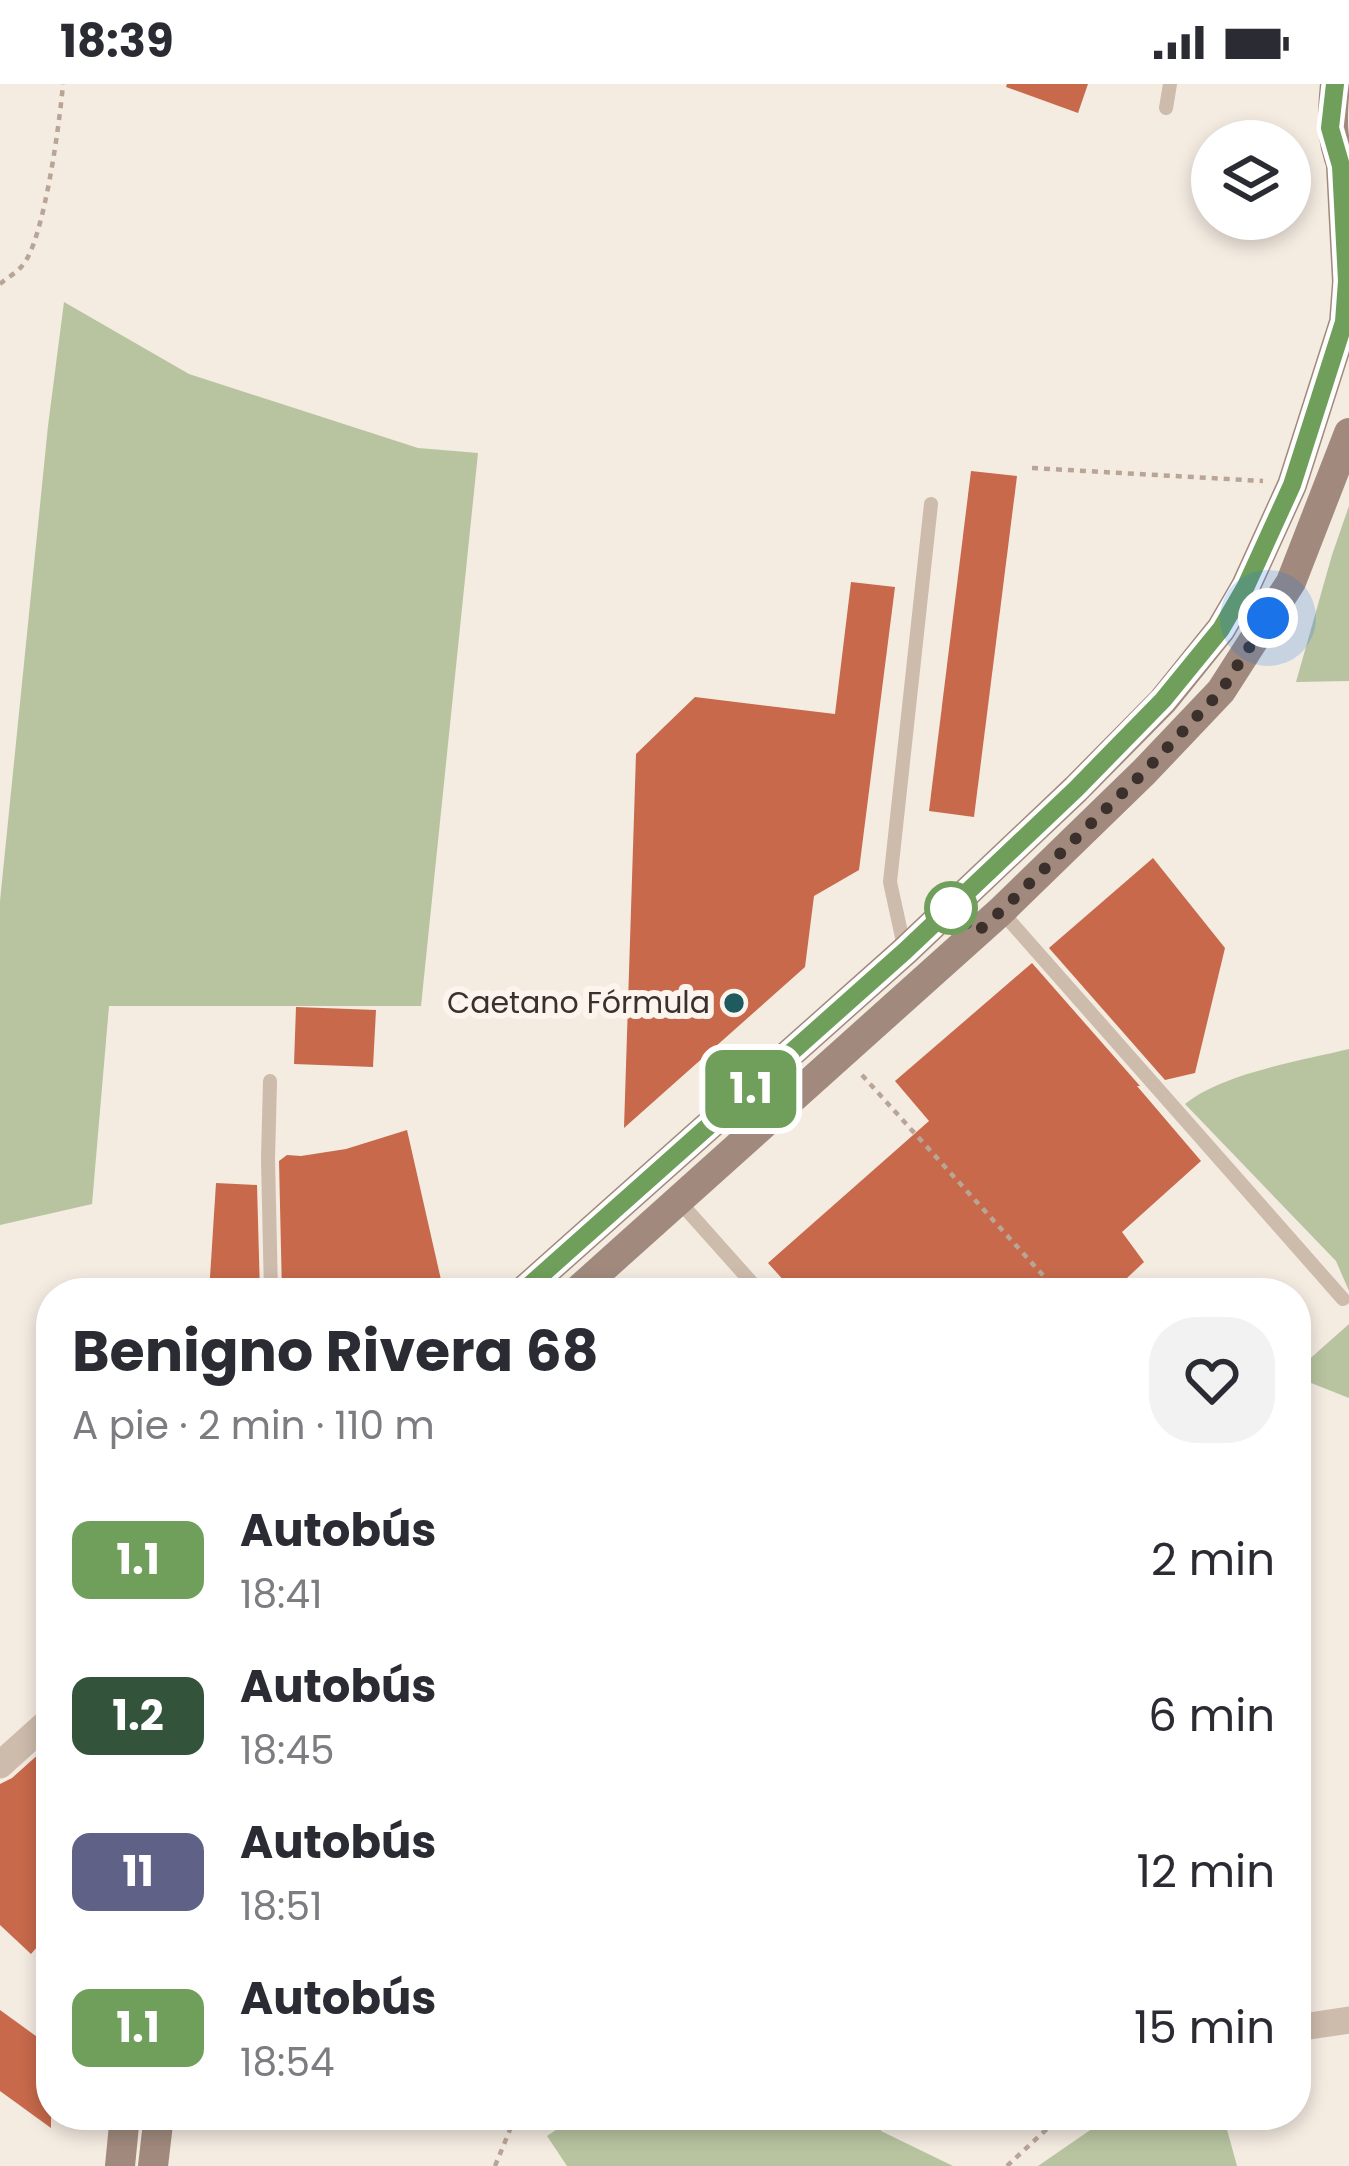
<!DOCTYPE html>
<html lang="es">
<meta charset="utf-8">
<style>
:root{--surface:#fff;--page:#f2f2f3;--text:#2b2b33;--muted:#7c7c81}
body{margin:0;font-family:Poppins,sans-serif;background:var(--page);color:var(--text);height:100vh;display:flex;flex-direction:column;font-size:45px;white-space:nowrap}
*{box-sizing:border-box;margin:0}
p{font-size:39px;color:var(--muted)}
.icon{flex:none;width:66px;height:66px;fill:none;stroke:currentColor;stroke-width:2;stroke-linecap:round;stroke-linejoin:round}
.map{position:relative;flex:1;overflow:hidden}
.panel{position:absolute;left:36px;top:1194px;width:1275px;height:852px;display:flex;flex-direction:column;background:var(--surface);border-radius:48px;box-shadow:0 6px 18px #0003}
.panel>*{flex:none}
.badge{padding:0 24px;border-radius:18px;font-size:42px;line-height:78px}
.tools{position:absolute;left:1191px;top:36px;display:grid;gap:24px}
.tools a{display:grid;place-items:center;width:120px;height:120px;border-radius:50%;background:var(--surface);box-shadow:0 6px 18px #0003;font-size:60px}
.you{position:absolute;width:60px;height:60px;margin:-30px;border:9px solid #fff;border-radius:50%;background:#1a73e8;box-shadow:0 0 0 18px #1a73e833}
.map>.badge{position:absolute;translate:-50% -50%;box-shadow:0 0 0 6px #fff}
.round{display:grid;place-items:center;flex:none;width:126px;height:126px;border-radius:48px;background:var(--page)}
.summary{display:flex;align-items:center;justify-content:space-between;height:204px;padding:0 36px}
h1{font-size:57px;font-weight:700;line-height:90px}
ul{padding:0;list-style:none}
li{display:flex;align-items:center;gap:36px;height:156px;padding:0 36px}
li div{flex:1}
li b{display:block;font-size:45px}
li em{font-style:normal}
li .badge{min-width:132px;font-weight:700;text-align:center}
.status{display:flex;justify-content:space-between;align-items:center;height:84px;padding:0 60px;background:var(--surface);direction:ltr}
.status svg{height:33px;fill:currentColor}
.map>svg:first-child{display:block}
</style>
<div class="status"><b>18:39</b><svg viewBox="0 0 49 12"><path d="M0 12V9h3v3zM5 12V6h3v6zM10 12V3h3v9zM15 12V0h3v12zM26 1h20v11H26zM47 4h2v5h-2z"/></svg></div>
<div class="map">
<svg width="1349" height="2082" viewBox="0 0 1349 2082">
<rect width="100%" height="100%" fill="#f4ebe1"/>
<!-- green -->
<g fill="#b8c4a0">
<polygon points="64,218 189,290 418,364 478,369 421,922 109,922 92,1120 0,1141 0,817 48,342"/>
<polygon points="1349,422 1349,597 1296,598 1332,471"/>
<path d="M 1349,965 L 1349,1207 L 1336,1177 L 1185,1020 C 1223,989 1300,977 1349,965 Z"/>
<polygon points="1349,1240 1349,1314 1296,1293 1296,1287"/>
<polygon points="578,2031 883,2031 881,2047 953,2082 567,2082 547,2052"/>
<polygon points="1112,2031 1223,2031 1237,2082 1038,2082"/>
</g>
<!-- building -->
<g fill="#c8694b">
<polygon points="1007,0 1088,0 1078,29 1006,3"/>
<polygon points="971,387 1017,392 974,733 929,727"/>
<polygon points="851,498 895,503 859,786 814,812 805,883 624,1044 636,670 695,613 835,630"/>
<polygon points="1153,774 1225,864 1195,989 1165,996 1049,864"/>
<polygon points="1032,879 1140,1002 1137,1002 1201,1077 1122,1148 1144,1178 1111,1209 795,1209 768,1179 929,1037 895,997"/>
<polygon points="296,923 376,926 373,983 294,980"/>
<polygon points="407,1046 444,1209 282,1209 279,1077 287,1071 301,1072 346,1065"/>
<polygon points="216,1099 257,1101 260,1209 209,1209"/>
<polygon points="51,1659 51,1847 31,1870 0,1841 0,1700 12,1694"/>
<polygon points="0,1926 51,1963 51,2044 0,2007"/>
</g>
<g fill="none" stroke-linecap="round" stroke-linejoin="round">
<!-- path -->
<g stroke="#b9a596" stroke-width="4.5" stroke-dasharray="6 6" stroke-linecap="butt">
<path d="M 0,200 C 7,194 16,189 22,182 C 44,158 60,36 63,0"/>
<polyline points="1032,384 1263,397"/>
<polyline points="862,991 1059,1209"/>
<polyline points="495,2082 516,2031"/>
<polyline points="1007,2082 1062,2031"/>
</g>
<!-- lane -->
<g stroke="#cdbbac" stroke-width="14">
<polyline points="1166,24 1170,0"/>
<polyline points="1001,827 1343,1215"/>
<polyline points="905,867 890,798 931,420"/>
<polyline points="270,997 268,1075 271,1209"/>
<polyline points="678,1116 761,1209"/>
</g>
<!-- street -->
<g stroke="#cdbbac" stroke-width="27">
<polyline points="0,1681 51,1635"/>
<polyline points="1296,1944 1349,1936"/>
</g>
<!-- secondary -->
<g stroke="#a18a7d" stroke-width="30">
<path d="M 1335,0 C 1331,41 1331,61 1349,99"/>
<polyline points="521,1209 905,867 1076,705 1163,617 1221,545 1246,502 1292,401 1344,238 1347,198 1341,82"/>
<polyline points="575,1209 1001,827 1144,688 1221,607 1291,498 1349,349"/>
<polyline points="120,2082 125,2031"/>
<polyline points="153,2082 159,2031"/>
</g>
</g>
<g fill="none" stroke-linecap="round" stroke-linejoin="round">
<defs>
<polyline id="line" points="521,1209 905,867 1076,705 1163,616 1221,545 1246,502 1292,401 1344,238 1347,197 1341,82 1330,44 1335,0"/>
</defs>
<!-- line casing -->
<use href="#line" stroke="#fff" stroke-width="27"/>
<!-- line -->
<use href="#line" stroke="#6f9f5b" stroke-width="18"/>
<!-- walk -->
<polyline stroke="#3b302b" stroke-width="12" stroke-dasharray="0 21.6" points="951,824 976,849 1001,827 1144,688 1221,607 1268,534"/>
</g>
<!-- markers -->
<circle fill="#fff" stroke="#6f9f5b" stroke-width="6" cx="951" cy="824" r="24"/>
<circle fill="#1f5a5e" stroke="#fbf5ee" stroke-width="4.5" cx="734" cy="919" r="12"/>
<g text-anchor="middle" stroke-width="12" stroke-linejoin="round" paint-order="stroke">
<!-- poi labels -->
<g font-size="30" fill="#3b302b" stroke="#fbf5ee" text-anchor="end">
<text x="710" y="929">Caetano Fórmula</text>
</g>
</g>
</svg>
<div class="tools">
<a><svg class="icon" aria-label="layers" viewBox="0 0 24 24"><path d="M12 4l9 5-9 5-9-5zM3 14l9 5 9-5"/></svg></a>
</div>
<div class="you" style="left:1268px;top:534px"></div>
<b class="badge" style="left:751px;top:1005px;background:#6f9f5b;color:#fff">1.1</b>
<section class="panel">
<div class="summary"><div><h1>Benigno Rivera 68</h1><p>A pie · 2 min · 110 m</p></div><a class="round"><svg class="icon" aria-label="heart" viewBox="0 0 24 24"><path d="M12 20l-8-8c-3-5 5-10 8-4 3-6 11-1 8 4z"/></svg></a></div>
<ul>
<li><span class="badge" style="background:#6f9f5b;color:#fff">1.1</span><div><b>Autobús</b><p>18:41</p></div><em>2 min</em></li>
<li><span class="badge" style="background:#33533a;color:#fff">1.2</span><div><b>Autobús</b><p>18:45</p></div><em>6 min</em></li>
<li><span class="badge" style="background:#5f6186;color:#fff">11</span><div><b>Autobús</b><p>18:51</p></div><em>12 min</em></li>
<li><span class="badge" style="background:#6f9f5b;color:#fff">1.1</span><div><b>Autobús</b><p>18:54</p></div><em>15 min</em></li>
</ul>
</section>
</div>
